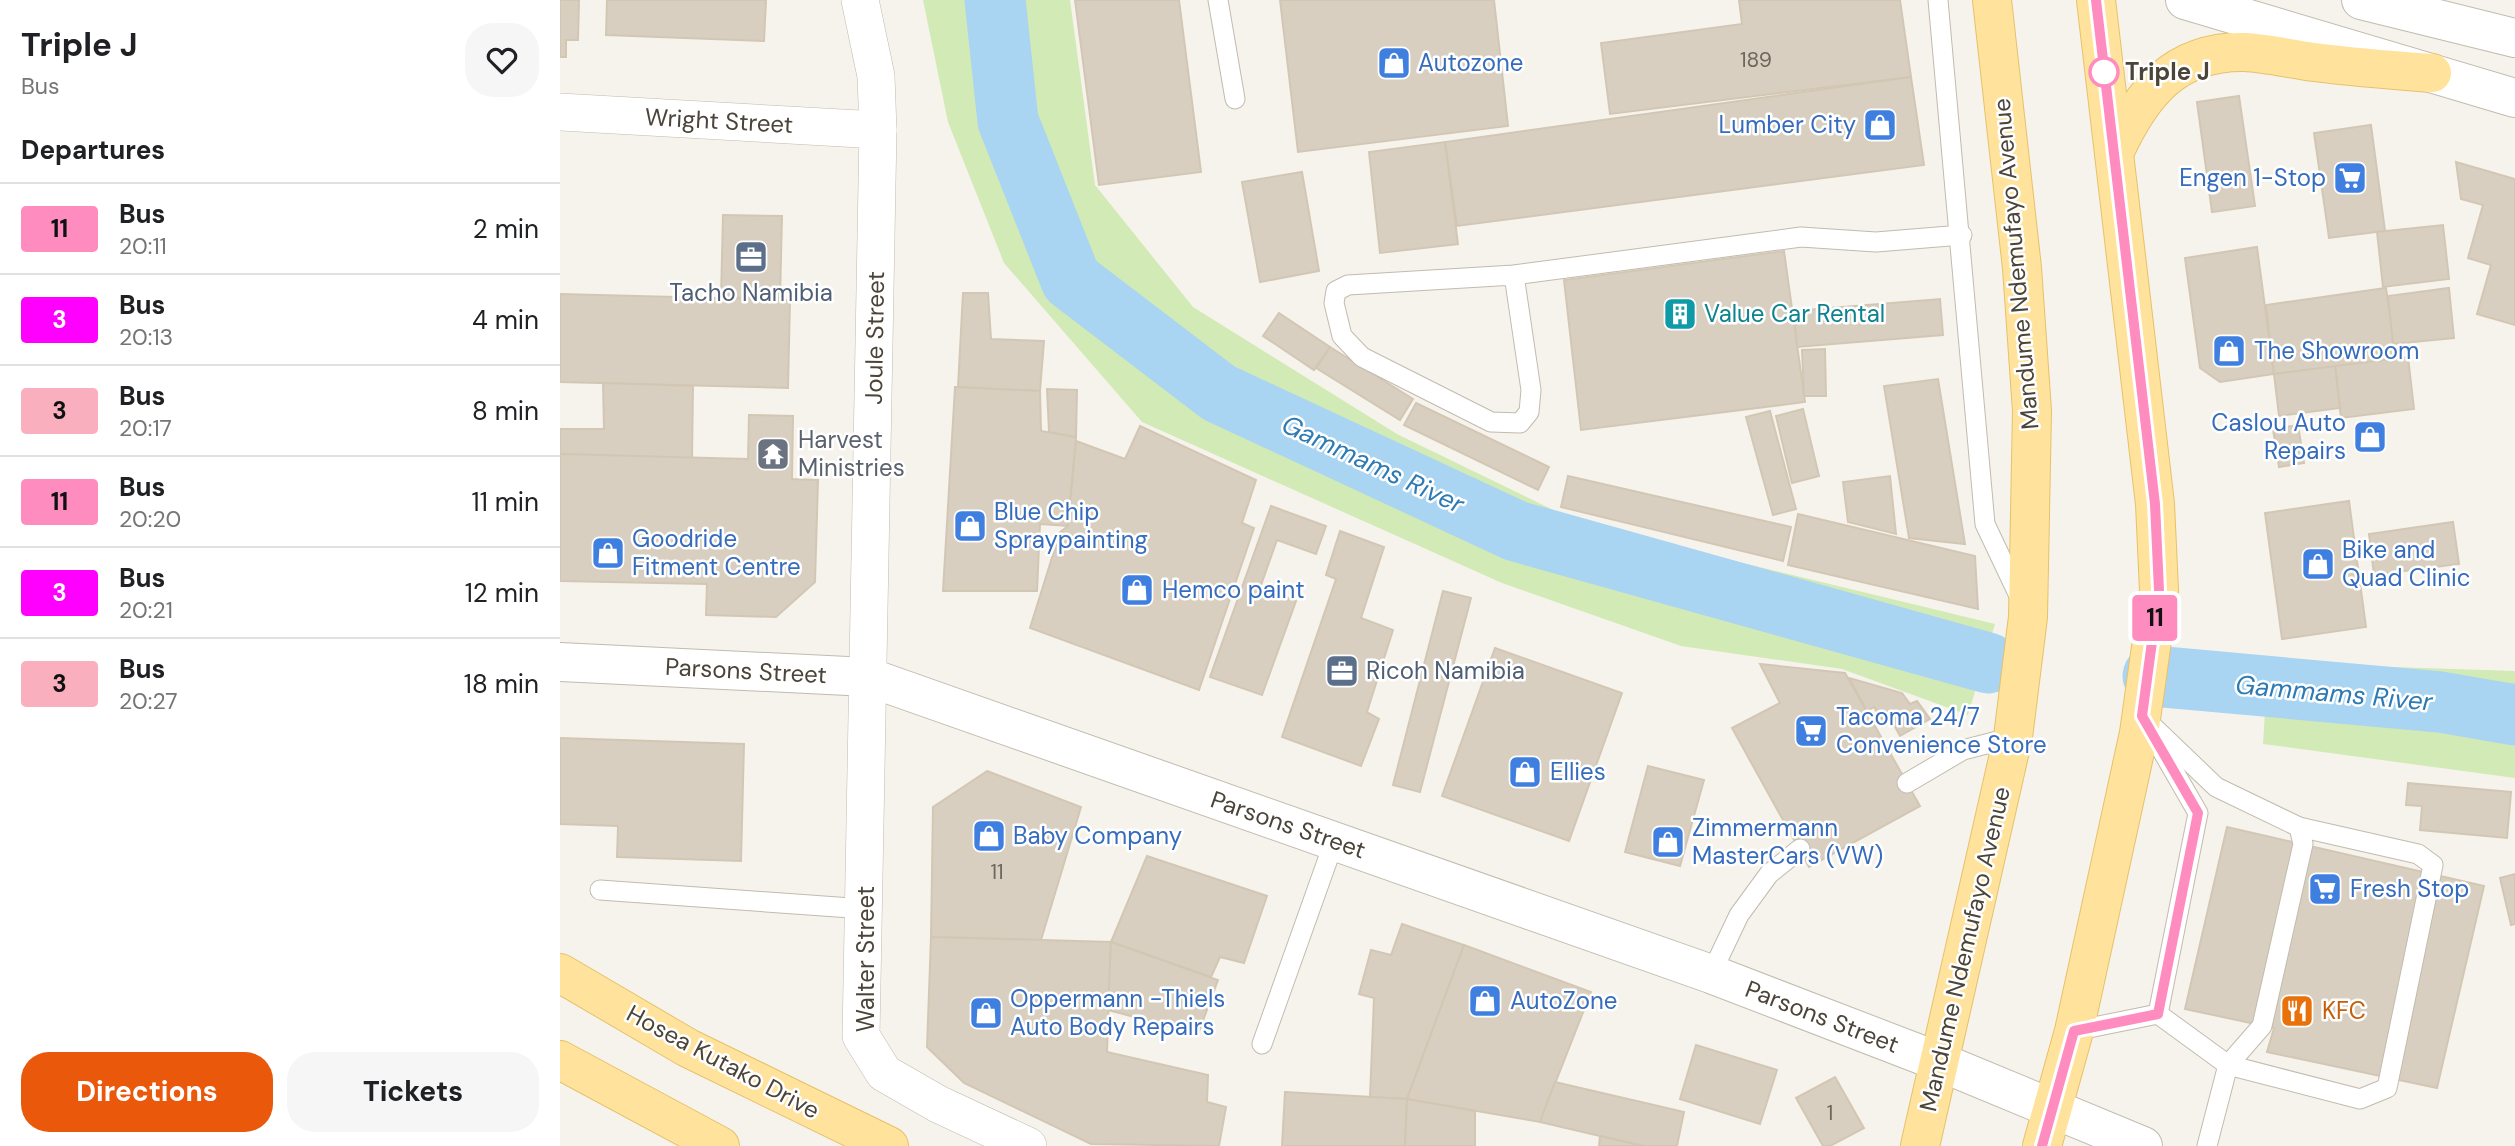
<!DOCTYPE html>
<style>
:root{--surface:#fff;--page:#f6f6f6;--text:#202124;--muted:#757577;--line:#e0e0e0;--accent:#ea580c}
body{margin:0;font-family:"DM Sans",sans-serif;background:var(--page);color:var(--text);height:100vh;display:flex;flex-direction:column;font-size:26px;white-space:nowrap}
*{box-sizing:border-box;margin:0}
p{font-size:23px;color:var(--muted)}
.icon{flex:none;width:38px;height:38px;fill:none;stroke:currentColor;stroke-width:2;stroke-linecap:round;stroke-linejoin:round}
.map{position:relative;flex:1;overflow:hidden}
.drawer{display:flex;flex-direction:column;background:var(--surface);width:560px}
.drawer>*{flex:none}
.badge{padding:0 14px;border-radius:5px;font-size:24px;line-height:46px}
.map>.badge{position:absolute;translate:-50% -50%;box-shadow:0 0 0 4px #fff}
h2{padding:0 21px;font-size:26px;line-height:63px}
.round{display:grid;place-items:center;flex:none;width:74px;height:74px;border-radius:28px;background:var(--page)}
.summary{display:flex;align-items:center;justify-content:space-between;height:119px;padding:0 21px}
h1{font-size:33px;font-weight:700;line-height:52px}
.button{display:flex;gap:14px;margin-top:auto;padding:14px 21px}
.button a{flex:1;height:80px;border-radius:28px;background:var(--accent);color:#fff;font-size:28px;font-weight:700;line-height:80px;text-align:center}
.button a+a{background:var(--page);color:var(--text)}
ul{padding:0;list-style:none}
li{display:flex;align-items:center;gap:21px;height:91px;padding:0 21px;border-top:2px solid var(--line)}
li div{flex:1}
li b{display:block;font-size:26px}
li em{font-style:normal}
li .badge{min-width:77px;font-weight:700;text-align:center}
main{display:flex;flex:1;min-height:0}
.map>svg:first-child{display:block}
</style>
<main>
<section class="drawer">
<div class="summary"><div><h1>Triple J</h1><p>Bus</p></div><a class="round"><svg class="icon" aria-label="heart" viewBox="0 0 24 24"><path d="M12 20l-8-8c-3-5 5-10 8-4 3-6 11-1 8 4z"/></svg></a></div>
<h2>Departures</h2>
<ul>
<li><span class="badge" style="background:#ff8cbe;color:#111">11</span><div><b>Bus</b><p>20:11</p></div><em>2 min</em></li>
<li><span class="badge" style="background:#ff00fe;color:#fff">3</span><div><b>Bus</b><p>20:13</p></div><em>4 min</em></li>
<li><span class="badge" style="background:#faafbe;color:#111">3</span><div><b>Bus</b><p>20:17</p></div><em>8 min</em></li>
<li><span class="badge" style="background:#ff8cbe;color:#111">11</span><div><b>Bus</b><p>20:20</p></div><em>11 min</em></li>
<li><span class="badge" style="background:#ff00fe;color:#fff">3</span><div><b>Bus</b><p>20:21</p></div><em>12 min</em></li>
<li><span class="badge" style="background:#faafbe;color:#111">3</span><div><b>Bus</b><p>20:27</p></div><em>18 min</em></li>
</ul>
<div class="button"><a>Directions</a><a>Tickets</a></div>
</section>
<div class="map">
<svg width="1955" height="1146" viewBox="0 0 1955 1146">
<rect width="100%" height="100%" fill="#f6f3ec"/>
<!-- green -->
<g fill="#d2eab5">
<polygon points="363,0 510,0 535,185 633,307 837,434 1022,524 1435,624 1408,715 1282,669 1121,646 942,583 582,422 444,263 388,122"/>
<polygon points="1708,663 1955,671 1955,778 1703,744"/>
</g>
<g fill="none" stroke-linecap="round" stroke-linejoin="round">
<!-- river -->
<g stroke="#a9d4f2" stroke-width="61">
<polyline points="435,0 448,121 511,280 659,393 956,531 1428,663"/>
<polyline points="1593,676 1880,702 1955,715"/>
</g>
</g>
<!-- building -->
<g fill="#d8cfc1" stroke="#d3c7b4" stroke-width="2">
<polygon points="0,0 19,0 18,40 6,40 6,57 0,57"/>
<polygon points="47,0 206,0 204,41 46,35"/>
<polygon points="515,0 619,0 641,172 539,185"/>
<polygon points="720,0 934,0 948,126 738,152"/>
<polygon points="1179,0 1340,0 1351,77 1050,114 1041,43 1182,24"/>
<polygon points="1351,77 1364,165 897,226 885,142"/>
<polygon points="1679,96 1695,206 1652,212 1637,102"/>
<polygon points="1811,125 1825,231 1769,238 1754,133"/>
<polygon points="885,142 898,244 820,253 809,152"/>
<polygon points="1896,162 1955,179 1955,325 1917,314 1931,265 1908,258 1923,205 1901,199"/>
<polygon points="742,172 759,271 700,282 682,182"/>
<polygon points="163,215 222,216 220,299 161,297"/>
<polygon points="1883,225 1889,279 1823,287 1817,232"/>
<polygon points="1697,247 1714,374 1660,382 1640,368 1625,258"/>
<polygon points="1224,251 1245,402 1021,430 1004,280"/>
<polygon points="1826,288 1836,359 1714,374 1706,305"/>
<polygon points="1889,288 1894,338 1833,344 1828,296"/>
<polygon points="403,293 428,293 431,339 484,341 480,391 398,387"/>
<polygon points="0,294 230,300 228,388 0,382"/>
<polygon points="1380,299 1383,335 1237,347 1234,311"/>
<polygon points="719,313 770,347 754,370 703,336"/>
<polygon points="770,347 853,399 840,420 756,368"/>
<polygon points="1265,349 1266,396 1244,396 1242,350"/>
<polygon points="1848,357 1854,409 1781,418 1775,366"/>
<polygon points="1775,366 1780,408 1719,416 1714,374"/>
<polygon points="1378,379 1405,544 1349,538 1324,386"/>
<polygon points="43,383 133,386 132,458 0,454 0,429 44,429"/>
<polygon points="395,387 480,391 481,431 516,437 508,526 480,524 477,591 383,591"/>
<polygon points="487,389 517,390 516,437 489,432"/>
<polygon points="856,403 989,467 978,490 844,425"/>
<polygon points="1243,409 1259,476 1232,483 1216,416"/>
<polygon points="1210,411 1236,509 1213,515 1186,417"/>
<polygon points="189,415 233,416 232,479 258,480 255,582 216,617 146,615 147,584 0,581 0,454 188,459"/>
<polygon points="1738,425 1744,463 1719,467 1713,429"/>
<polygon points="580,426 696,480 682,523 694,528 639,690 470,628 500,532 508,526 516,441 565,459"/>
<polygon points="1008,476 1231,527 1223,561 1001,507"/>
<polygon points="1330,476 1336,534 1288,522 1283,482"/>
<polygon points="1789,501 1806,627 1722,639 1705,513"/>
<polygon points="711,506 766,526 756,554 717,540 700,588 736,601 702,695 650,677"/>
<polygon points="1238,514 1415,556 1418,609 1228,565"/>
<polygon points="1893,522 1899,564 1814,575 1809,534"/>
<polygon points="780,531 824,547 801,618 833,630 807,712 819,719 801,766 722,737 776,579 766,575"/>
<polygon points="883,591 911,598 860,792 833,785"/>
<polygon points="935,648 1062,693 1009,841 882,796"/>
<polygon points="1200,664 1285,673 1360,806 1249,867 1172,728 1220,703"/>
<polygon points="1289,678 1342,693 1350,704 1357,701 1370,719 1340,736 1329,716 1322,720 1314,707 1307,711"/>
<polygon points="0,738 184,744 181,861 57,857 58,826 0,824"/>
<polygon points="1088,766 1144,780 1120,866 1065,852"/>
<polygon points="427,771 521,807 481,940 371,937 373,807"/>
<polygon points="1848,783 1951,792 1947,838 1860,830 1862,806 1846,805"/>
<polygon points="1667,827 1924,886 1877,1088 1707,1052 1714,1028 1625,1009"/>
<polygon points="587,856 707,896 684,963 660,957 651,977 551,942"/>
<polygon points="1955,874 1955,924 1951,925 1940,878"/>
<polygon points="842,924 904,945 847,1099 810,1097 814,998 799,994 811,950 831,955"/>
<polygon points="371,937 551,942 547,1052 648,1075 647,1102 666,1107 659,1146 531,1144 404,1083 367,1047"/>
<polygon points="551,942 658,980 638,1034 548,1010"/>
<polygon points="904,945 1031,992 980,1122 847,1099"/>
<polygon points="1136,1045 1217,1070 1200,1124 1120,1099"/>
<polygon points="1275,1077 1304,1128 1270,1146 1263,1146 1236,1098"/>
<polygon points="995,1082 1124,1112 1117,1146 1083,1146 980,1122"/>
<polygon points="725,1092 847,1099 845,1146 722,1146"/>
<polygon points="847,1099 915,1111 915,1146 845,1146"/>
<polygon points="1040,1136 1083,1146 1039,1146"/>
</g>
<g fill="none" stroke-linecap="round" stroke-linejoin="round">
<defs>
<g id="service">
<polyline points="658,0 675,99"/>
<polyline points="1378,0 1425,524 1461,600"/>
<polyline points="954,275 971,390 969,412 960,423 931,422 802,357 782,336 774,303 776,291 788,285 954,275 1241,237 1316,242 1402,235"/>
<polyline points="1582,716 1656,787 1739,827 1743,844 1702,1026 1668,1065 1647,1146"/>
<polyline points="1347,783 1403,750 1453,737"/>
<polyline points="40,890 305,909"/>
<polyline points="1151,974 1179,915 1209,874 1240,849"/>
<polyline points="1598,1014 1668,1065 1800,1099 1827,1088 1873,865 1858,854 1739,827"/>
<polyline points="1514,1031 1598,1014 1638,813 1593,735"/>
<polyline points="702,1044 774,842"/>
</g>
<g id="minor">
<polyline points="300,0 316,76 318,130 301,1036 324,1073 378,1104 468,1146"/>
<polyline points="0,112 318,130"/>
</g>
<g id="tertiary">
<polyline points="1625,0 1955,98"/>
<polyline points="1801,0 1955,38"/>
<polyline points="0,662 308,677 1151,974 1380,1062 1583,1146"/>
</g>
<g id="primary">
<path d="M 1554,153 C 1581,94 1614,51 1684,52 C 1707,53 1731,59 1754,62 C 1793,67 1832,70 1872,73"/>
<polyline points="0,973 128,1048 329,1146"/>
<polyline points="0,1060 160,1146"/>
<polyline points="1360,1146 1453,737 1468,617 1472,411 1462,268 1432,0"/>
<polyline points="1482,1146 1514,1031 1579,733 1599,590 1595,504 1536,0"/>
</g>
</defs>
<!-- service casing -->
<use href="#service" stroke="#c2bbae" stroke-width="21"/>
<!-- minor casing -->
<use href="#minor" stroke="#c2bbae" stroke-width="38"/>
<!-- tertiary casing -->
<use href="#tertiary" stroke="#c2bbae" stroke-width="40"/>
<!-- primary casing -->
<use href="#primary" stroke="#e6c16a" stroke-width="40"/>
<!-- service -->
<use href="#service" stroke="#fff" stroke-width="19"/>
<!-- minor -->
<use href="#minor" stroke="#fff" stroke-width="37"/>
<!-- tertiary -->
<use href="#tertiary" stroke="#fff" stroke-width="38"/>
<!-- primary -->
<use href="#primary" stroke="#ffe39c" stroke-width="38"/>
</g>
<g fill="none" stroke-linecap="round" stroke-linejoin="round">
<defs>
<polyline id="line" points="1482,1146 1514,1031 1598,1014 1638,813 1582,716 1599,590 1595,504 1536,0"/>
</defs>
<!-- line casing -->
<use href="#line" stroke="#fff" stroke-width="16"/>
<!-- line -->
<use href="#line" stroke="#ff8cbe" stroke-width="10"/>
</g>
<!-- icons -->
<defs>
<symbol id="shop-square" viewBox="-11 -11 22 22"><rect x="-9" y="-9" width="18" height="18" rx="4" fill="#3f7fe0" stroke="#fff"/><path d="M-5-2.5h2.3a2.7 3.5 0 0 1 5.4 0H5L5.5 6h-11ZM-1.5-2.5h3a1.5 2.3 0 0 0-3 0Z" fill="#fff"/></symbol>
<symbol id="supermarket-square" viewBox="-11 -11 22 22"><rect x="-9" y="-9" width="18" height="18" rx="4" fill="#3f7fe0" stroke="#fff"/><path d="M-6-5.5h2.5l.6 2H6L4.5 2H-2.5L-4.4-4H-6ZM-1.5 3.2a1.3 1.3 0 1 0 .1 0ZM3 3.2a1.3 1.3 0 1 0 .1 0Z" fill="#fff"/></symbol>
<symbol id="office-square" viewBox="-11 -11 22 22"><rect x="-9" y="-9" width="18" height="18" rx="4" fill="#5c6f8a" stroke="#fff"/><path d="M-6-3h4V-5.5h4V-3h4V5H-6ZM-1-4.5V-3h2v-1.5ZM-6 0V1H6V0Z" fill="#fff"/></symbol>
<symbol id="building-square" viewBox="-11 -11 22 22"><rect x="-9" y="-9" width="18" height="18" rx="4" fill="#0f9aa8" stroke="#fff"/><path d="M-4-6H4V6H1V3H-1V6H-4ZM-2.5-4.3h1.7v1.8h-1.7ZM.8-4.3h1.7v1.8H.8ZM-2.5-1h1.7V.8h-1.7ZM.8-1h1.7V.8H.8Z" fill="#fff"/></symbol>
<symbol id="temple-square" viewBox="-11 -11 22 22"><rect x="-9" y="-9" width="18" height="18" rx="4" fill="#6b7280" stroke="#fff"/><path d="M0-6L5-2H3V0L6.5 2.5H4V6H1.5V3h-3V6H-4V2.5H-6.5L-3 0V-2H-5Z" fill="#fff"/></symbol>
<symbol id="restaurant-square" viewBox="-11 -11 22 22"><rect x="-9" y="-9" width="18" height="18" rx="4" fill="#e8710a" stroke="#fff"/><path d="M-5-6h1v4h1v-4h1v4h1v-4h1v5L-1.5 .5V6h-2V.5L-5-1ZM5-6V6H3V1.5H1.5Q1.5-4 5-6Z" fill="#fff"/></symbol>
</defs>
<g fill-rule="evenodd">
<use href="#shop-square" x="815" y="44" width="38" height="38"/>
<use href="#shop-square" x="1301" y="106" width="38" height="38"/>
<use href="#supermarket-square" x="1771" y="159" width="38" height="38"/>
<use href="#office-square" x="172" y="238" width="38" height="38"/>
<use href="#building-square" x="1101" y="295" width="38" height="38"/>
<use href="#shop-square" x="1650" y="332" width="38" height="38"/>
<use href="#shop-square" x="1791" y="418" width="38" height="38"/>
<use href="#temple-square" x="194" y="435" width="38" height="38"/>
<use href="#shop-square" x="391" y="507" width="38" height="38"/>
<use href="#shop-square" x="29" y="534" width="38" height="38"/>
<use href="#shop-square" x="1739" y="545" width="38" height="38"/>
<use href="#shop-square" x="558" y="571" width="38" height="38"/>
<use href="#office-square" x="763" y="652" width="38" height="38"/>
<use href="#supermarket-square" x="1232" y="712" width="38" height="38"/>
<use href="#shop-square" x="946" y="753" width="38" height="38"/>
<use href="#shop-square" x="410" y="817" width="38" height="38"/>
<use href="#shop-square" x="1089" y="823" width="38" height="38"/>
<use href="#supermarket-square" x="1746" y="870" width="38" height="38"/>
<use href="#shop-square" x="906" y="982" width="38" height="38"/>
<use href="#restaurant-square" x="1718" y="992" width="38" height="38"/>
<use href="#shop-square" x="407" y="994" width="38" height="38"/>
</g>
<!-- markers -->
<circle fill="#fff" stroke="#ff8cbe" stroke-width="3.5" cx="1544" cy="72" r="14"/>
<g text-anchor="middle" stroke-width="5" stroke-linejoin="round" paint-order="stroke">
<!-- number labels -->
<g font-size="21" fill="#6e675b">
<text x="1196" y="67">189</text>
<text x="437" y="879">11</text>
<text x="1270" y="1120">1</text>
</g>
<!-- shop labels -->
<g font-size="24" fill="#366cbe" stroke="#fff" text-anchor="start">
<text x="858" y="71">Autozone</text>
<text x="1296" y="133" text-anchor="end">Lumber City</text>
<text x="1766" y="186" text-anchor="end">Engen 1-Stop</text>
<text x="1694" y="359">The Showroom</text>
<text x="1786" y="431" text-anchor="end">Caslou Auto<tspan x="1786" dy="28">Repairs</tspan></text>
<text x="434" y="520">Blue Chip<tspan x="434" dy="28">Spraypainting</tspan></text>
<text x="72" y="547">Goodride<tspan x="72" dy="28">Fitment Centre</tspan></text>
<text x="1782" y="558">Bike and<tspan x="1782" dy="28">Quad Clinic</tspan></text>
<text x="602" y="598">Hemco paint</text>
<text x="1276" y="725">Tacoma 24/7<tspan x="1276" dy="28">Convenience Store</tspan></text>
<text x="990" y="780">Ellies</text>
<text x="1132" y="836">Zimmermann<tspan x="1132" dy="28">MasterCars (VW)</tspan></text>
<text x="453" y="844">Baby Company</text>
<text x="1790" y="897">Fresh Stop</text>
<text x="450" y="1007">Oppermann -Thiels<tspan x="450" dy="28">Auto Body Repairs</tspan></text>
<text x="950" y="1009">AutoZone</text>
</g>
<!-- stop labels -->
<g font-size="24" font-weight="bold" fill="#4b4439" stroke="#fff" text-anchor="start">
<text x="1565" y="80">Triple J</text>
</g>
<!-- street labels -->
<g font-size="24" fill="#4b4439" stroke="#fff">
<text transform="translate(159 121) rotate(3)" y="8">Wright Street</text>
<text transform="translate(1456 264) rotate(-95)" y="8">Mandume Ndemufayo Avenue</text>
<text transform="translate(315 338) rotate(-89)" y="8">Joule Street</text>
<text transform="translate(186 671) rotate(3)" y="8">Parsons Street</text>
<text transform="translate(728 825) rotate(19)" y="8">Parsons Street</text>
<text transform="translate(1405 949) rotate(-77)" y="8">Mandume Ndemufayo Avenue</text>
<text transform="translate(306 959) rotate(-90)" y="8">Walter Street</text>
<text transform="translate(1262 1017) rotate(21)" y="8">Parsons Street</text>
<text transform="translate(163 1062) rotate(28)" y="8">Hosea Kutako Drive</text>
</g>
<!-- service labels -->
<g font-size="24" fill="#4e5e75" stroke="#fff">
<text x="191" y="301">Tacho Namibia</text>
<text x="806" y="679" text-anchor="start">Ricoh Namibia</text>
</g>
<!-- culture labels -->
<g font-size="24" fill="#0d838f" stroke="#fff" text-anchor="start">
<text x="1144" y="322">Value Car Rental</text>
</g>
<!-- worship labels -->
<g font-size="24" fill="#5b616d" stroke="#fff" text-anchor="start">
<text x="238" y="448">Harvest<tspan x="238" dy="28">Ministries</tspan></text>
</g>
<!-- food labels -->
<g font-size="24" fill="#c56008" stroke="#fff" text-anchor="start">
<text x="1762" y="1019">KFC</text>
</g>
<!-- water labels -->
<g font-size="26" font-style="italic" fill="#2e7ab2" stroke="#fff">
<text transform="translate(813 464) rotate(25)" y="9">Gammams River</text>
<text transform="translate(1774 693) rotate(5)" y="9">Gammams River</text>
</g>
</g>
</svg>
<b class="badge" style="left:1595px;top:618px;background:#ff8cbe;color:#111">11</b>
</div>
</main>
